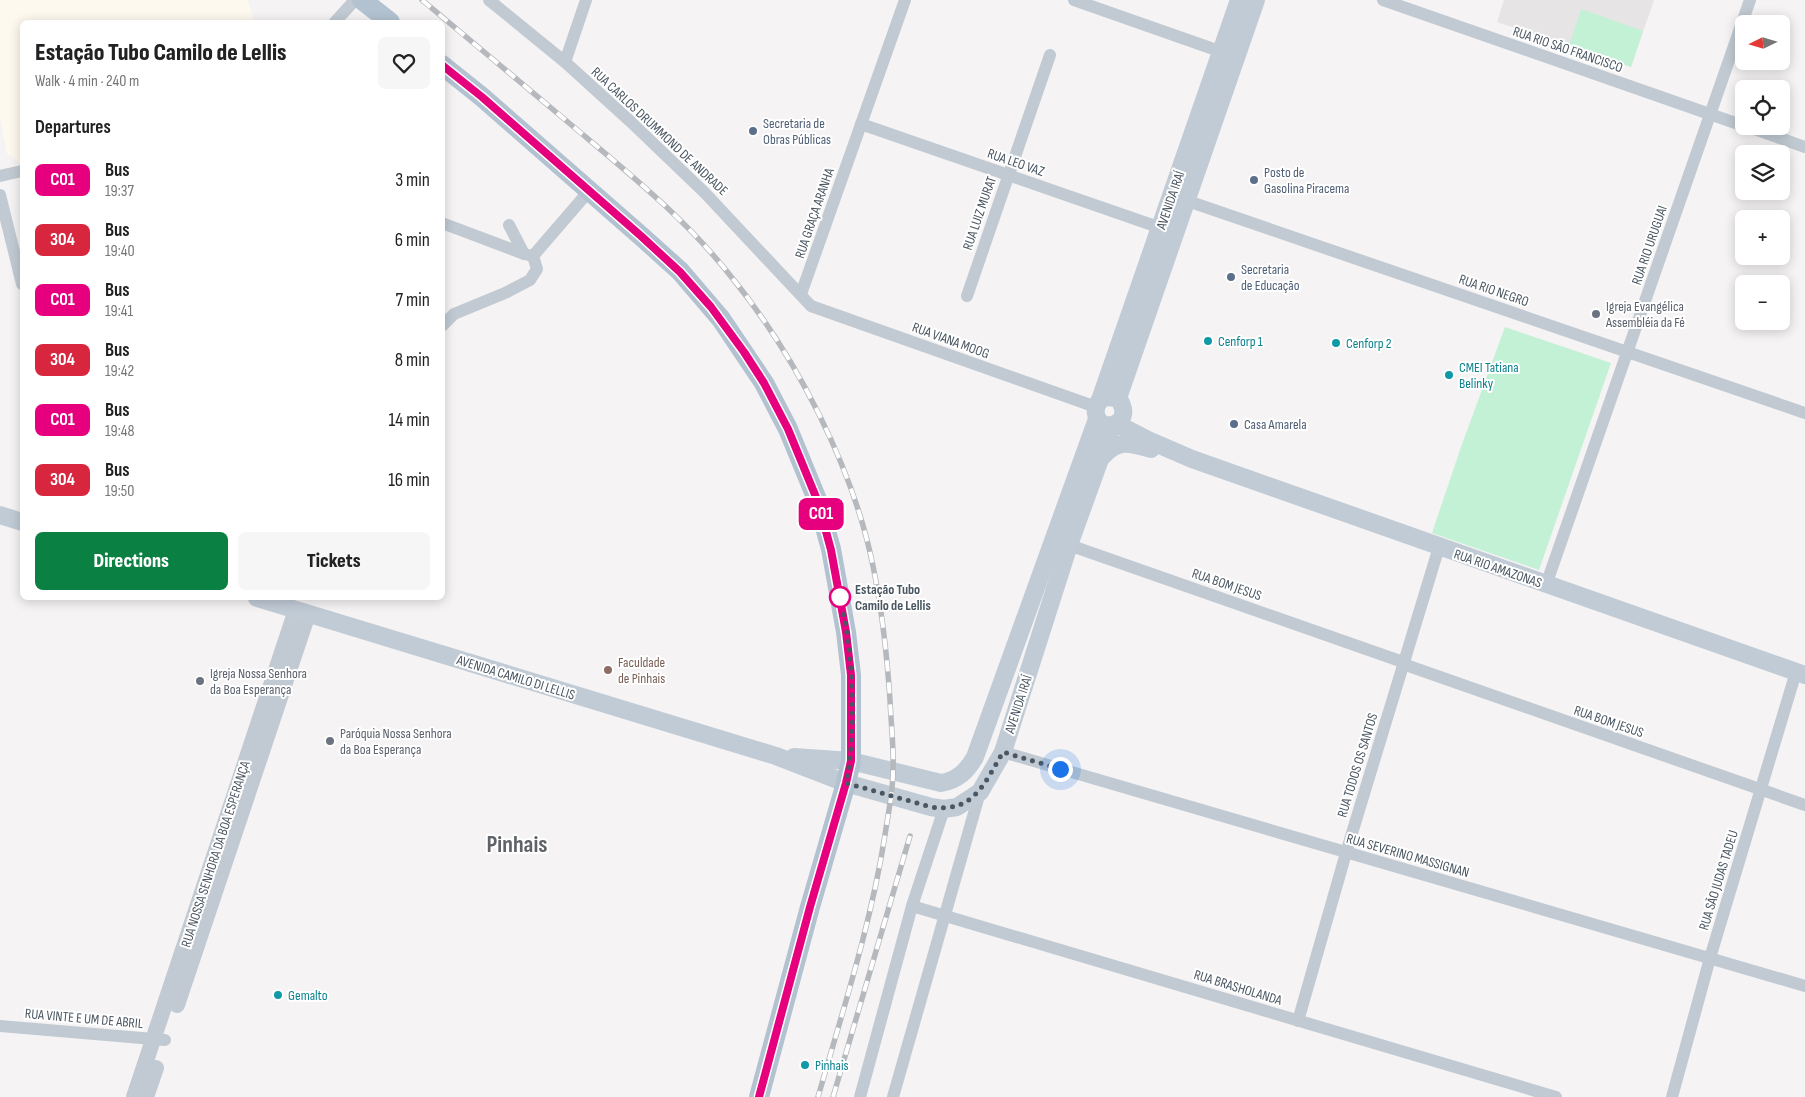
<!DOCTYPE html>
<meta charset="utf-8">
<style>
:root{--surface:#fff;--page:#f6f6f6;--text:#222;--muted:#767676;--accent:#0b8043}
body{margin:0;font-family:"Sofia Sans Condensed",sans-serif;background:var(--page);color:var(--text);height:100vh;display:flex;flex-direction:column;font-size:19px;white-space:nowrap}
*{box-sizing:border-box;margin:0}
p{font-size:16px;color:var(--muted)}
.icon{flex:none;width:28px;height:28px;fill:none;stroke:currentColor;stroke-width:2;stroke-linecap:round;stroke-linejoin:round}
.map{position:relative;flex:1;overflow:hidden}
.details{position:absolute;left:20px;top:20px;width:425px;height:580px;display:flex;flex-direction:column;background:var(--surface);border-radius:8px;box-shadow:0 2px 12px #0003}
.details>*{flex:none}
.badge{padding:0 10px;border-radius:8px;font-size:18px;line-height:32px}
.needle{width:32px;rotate:265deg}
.buttons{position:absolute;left:1735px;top:15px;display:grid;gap:10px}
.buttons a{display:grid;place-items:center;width:55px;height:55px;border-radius:8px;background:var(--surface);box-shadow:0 2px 12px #0003;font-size:25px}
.you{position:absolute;width:25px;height:25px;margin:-12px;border:4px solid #fff;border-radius:50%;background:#1a73e8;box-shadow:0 0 0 8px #1a73e833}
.map>.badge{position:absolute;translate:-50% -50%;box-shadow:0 0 0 2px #fff}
h2{padding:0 15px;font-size:19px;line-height:45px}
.round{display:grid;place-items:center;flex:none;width:52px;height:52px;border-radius:8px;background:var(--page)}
.headline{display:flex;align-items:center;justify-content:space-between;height:85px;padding:0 15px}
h1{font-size:24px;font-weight:800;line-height:38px}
.action{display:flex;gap:10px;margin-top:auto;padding:10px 15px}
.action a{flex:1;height:58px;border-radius:8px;background:var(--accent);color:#fff;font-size:20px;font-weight:800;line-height:58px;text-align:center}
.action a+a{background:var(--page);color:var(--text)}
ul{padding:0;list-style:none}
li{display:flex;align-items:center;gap:15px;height:60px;padding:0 15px}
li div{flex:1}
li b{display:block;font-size:19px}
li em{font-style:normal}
li .badge{min-width:55px;font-weight:700;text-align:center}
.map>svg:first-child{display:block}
</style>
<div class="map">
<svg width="1805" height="1097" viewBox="0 0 1805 1097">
<rect width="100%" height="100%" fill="#f5f3f3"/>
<!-- commercial -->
<polygon fill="#fdf9ef" points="0,0 248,0 254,22 22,22 22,161 19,162 7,154 0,117"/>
<!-- education -->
<polygon fill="#e6e4e5" points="1504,0 1654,0 1631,67 1497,22"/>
<!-- green -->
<g fill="#c3f1d5">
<polygon points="1581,9 1643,31 1631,67 1569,46"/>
<polygon points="1505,327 1611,363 1539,570 1432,533 1461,447"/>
</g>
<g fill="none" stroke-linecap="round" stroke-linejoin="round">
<!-- minor -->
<g stroke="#c1cad2" stroke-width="12">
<polyline points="489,0 565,62 631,122 705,193 811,306 1096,407"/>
<polyline points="1074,0 1222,52"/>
<polyline points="1383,0 1744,126"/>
<polyline points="335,22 355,0"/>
<polyline points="565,62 586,0"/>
<polyline points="861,124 1161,228"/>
<polyline points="1746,126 1805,147"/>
<polyline points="0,176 22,171"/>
<polyline points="0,195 22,284"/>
<polyline points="1179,198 1805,413"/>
<polyline points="442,223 524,254"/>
<polyline points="509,225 524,254 533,256 589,191"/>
<polyline points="801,294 905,0"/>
<polyline points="967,296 1050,55"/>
<polyline points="442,326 454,314 505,293 530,280 537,269 533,256"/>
<polyline points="1069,545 1403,662"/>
<polyline points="1546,585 1750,0"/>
<polyline points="1403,664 1805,805"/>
<polyline points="1003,752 1805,986"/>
<polyline points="912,906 1556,1097"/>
<polyline points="1298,1021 1346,853 1439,547"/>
<polyline points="0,1026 165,1040"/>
<polyline points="860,1097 912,906 944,809"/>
<polyline points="893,1097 980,792"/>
<polyline points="1672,1097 1710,958 1796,672"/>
</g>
<!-- tertiary -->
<g stroke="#c1cad2" stroke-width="16">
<polyline points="177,1005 308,614"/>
<polyline points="134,1097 296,610"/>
<polyline points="146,1097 156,1068"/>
</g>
<!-- secondary -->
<g stroke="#c1cbd6" stroke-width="18">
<polyline points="1118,398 1256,0"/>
<path d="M 1100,400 L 1106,397 L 1118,398 C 1137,425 1099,435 1096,414 C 1095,409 1097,404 1100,400 L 1239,0"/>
<polyline points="1117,424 1148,440 1192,459 1805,675"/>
<path d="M 1101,458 C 1117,439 1128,442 1151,449"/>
<polyline points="0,515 22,522"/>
<polyline points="257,598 776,756 846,783 931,807 944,809 957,807 980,792 1003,752 1069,545 1112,426"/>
<path d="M 794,757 L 851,761 L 941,783 C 958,780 967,771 975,757 L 1097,419"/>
</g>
<!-- primary -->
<g stroke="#b3c2d1" stroke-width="20">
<polyline points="362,0 390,22"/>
<polyline points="442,65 482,97 641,236 680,271 721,319 764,383 788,429 818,502 831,549 846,632 851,675 851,761 846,783 810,907 759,1097"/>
</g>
<defs>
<g id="rail">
<path d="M 422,0 C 473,43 524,85 575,128 C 631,175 688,221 733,279 C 796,357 853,467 873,566 C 882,610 887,655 890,700 C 891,724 894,748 893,771 C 893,792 888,814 885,835 C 871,924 843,1010 818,1097"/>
<polyline points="833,1097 910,836"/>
</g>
</defs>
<!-- rail casing -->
<use href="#rail" stroke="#b5b8bd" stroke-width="5.5"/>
<!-- rail -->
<use href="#rail" stroke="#fff" stroke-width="4" stroke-dasharray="11" stroke-linecap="butt"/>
</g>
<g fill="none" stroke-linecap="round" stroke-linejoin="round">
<defs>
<polyline id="line" points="442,65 482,97 641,236 680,272 711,307 744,352 764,383 788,429 818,502 831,550 846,632 851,675 851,761 846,783 810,907 759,1097"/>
</defs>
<!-- line casing -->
<use href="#line" stroke="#fff" stroke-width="11"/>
<!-- line -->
<use href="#line" stroke="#e6007e" stroke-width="8"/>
<!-- walk -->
<path stroke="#4a5661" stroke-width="5" stroke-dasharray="0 9" d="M 840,597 C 853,649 857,732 846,783 L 931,807 C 974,813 984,784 1003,752 L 1060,769"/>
</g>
<!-- markers -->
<g fill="#5c6f8a" stroke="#fff" stroke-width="2">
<circle cx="753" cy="131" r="5"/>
<circle cx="1254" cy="180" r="5"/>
<circle cx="1231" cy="277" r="5"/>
<circle cx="1234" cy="424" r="5"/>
</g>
<g fill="#6b7280" stroke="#fff" stroke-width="2">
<circle cx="1596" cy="314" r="5"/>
<circle cx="200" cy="681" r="5"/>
<circle cx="330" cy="741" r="5"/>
</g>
<g fill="#0f9aa8" stroke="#fff" stroke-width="2">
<circle cx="1208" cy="341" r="5"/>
<circle cx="1336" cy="343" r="5"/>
<circle cx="1449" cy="375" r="5"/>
<circle cx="278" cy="995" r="5"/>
<circle cx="805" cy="1065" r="5"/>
</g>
<circle fill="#fff" stroke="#e6007e" stroke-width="2.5" cx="840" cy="597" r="10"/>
<circle fill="#8d6e63" stroke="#fff" stroke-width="2" cx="608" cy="670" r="5"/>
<g text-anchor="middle" stroke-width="4" stroke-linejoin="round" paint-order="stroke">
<!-- street labels -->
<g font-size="14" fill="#4a5661" stroke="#fff">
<text transform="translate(1568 49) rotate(19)" y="5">RUA RIO SÃO FRANCISCO</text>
<text transform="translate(660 131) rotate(43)" y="5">RUA CARLOS DRUMMOND DE ANDRADE</text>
<text transform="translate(1016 162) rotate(19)" y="5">RUA LEO VAZ</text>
<text transform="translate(1170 200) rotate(-71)" y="5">AVENIDA IRAÍ</text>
<text transform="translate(814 213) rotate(-71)" y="5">RUA GRAÇA ARANHA</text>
<text transform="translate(979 213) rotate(-71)" y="5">RUA LUIZ MURAT</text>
<text transform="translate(1649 245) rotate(-71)" y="5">RUA RIO URUGUAI</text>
<text transform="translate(1494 290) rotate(19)" y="5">RUA RIO NEGRO</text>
<text transform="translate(951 340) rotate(20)" y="5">RUA VIANA MOOG</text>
<text transform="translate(1498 568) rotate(19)" y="5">RUA RIO AMAZONAS</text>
<text transform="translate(1227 584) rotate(19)" y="5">RUA BOM JESUS</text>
<text transform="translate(516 677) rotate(17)" y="5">AVENIDA CAMILO DI LELLIS</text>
<text transform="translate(1018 704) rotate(-72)" y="5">AVENIDA IRAÍ</text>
<text transform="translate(1609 721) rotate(19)" y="5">RUA BOM JESUS</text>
<text transform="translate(1357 765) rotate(-73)" y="5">RUA TODOS OS SANTOS</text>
<text transform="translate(215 854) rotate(-72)" y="5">RUA NOSSA SENHORA DA BOA ESPERANÇA</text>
<text transform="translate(1408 855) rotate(16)" y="5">RUA SEVERINO MASSIGNAN</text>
<text transform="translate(1718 880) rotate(-73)" y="5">RUA SÃO JUDAS TADEU</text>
<text transform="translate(1238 987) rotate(17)" y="5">RUA BRASHOLANDA</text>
<text transform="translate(84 1018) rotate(5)" y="5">RUA VINTE E UM DE ABRIL</text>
</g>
<!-- service labels -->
<g font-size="14" fill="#4e5e75" stroke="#fff" text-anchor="start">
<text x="763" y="128">Secretaria de<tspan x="763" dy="16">Obras Públicas</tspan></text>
<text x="1264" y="177">Posto de<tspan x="1264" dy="16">Gasolina Piracema</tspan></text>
<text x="1241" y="274">Secretaria<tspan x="1241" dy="16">de Educação</tspan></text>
<text x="1244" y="429">Casa Amarela</text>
</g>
<!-- worship labels -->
<g font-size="14" fill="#5b616d" stroke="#fff" text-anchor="start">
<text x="1606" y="311">Igreja Evangélica<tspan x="1606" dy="16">Assembléia da Fé</tspan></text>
<text x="210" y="678">Igreja Nossa Senhora<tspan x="210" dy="16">da Boa Esperança</tspan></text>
<text x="340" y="738">Paróquia Nossa Senhora<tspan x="340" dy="16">da Boa Esperança</tspan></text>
</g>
<!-- culture labels -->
<g font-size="14" fill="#0d838f" stroke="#fff" text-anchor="start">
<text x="1218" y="346">Cenforp 1</text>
<text x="1346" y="348">Cenforp 2</text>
<text x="1459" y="372">CMEI Tatiana<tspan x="1459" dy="16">Belinky</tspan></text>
<text x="288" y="1000">Gemalto</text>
<text x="815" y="1070">Pinhais</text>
</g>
<!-- stop labels -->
<g font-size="14" font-weight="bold" fill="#4a5661" stroke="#fff" text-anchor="start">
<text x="855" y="594">Estação Tubo<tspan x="855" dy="16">Camilo de Lellis</tspan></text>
</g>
<!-- education labels -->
<g font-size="14" fill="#785e54" stroke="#fff" text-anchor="start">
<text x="618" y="667">Faculdade<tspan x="618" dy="16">de Pinhais</tspan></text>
</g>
<!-- town labels -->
<g font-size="24" font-weight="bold" fill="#5f6368" stroke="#fff">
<text x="517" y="852">Pinhais</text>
</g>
</g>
</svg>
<div class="buttons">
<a><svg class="needle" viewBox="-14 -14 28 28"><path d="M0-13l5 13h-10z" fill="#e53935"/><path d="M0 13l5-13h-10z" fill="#767676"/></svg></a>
<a><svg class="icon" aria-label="locate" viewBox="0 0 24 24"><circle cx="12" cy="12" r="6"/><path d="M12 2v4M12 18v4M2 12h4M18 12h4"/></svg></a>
<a><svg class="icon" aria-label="layers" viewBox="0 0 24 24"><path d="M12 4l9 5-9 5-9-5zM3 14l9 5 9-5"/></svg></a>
<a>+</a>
<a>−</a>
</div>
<div class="you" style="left:1060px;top:769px"></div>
<b class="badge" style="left:821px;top:514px;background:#e6007e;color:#fff">C01</b>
<section class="details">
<div class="headline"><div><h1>Estação Tubo Camilo de Lellis</h1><p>Walk · 4 min · 240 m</p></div><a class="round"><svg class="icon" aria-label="heart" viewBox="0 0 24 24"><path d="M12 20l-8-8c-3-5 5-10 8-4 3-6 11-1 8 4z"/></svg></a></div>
<h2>Departures</h2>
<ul>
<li><span class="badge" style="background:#e6007e;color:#fff">C01</span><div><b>Bus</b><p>19:37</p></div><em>3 min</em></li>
<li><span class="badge" style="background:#d7263d;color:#fff">304</span><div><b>Bus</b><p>19:40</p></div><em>6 min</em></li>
<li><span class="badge" style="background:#e6007e;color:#fff">C01</span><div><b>Bus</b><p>19:41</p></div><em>7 min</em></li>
<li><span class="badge" style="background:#d7263d;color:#fff">304</span><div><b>Bus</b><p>19:42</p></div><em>8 min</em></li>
<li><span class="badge" style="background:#e6007e;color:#fff">C01</span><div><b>Bus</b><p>19:48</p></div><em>14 min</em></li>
<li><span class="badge" style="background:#d7263d;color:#fff">304</span><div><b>Bus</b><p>19:50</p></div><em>16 min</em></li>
</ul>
<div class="action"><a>Directions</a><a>Tickets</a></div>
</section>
</div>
